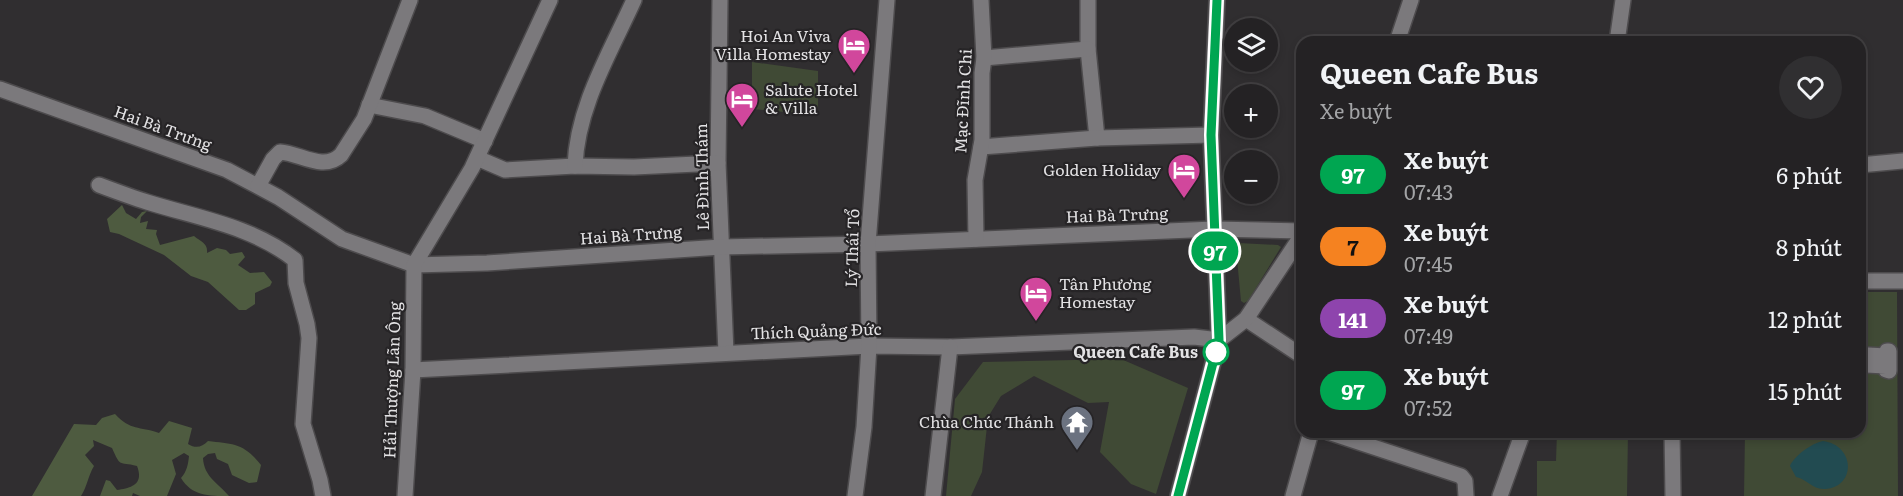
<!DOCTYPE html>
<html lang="vi">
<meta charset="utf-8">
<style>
:root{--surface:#242224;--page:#302f31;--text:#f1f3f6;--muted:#a3a4a6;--line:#413f41}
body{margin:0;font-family:Literata,serif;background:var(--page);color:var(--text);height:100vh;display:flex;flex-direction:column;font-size:22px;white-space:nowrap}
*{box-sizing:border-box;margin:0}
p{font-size:20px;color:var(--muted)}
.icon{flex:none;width:33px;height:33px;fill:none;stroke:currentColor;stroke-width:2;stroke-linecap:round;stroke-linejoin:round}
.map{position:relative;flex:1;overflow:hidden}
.details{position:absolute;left:1296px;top:36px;width:570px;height:402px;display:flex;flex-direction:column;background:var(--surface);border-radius:18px;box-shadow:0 3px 9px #0003,0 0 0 2px var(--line)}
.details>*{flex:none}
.badge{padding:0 12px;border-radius:20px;font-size:21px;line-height:39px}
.controls{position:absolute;left:1224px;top:18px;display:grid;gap:12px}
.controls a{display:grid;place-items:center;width:54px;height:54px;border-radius:50%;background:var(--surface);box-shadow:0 3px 9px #0003,0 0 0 2px var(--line);font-size:30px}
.map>.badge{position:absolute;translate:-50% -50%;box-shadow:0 0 0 3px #fff}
.round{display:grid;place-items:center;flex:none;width:63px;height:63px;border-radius:32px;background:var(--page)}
.overview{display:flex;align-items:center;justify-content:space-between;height:102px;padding:0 24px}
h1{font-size:28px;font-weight:700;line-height:45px}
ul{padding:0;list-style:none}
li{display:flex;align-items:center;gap:18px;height:72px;padding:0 24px}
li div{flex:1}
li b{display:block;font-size:22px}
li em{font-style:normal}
li .badge{min-width:66px;font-weight:700;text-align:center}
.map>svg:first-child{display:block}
</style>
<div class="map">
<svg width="1903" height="496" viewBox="0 0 1903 496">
<rect width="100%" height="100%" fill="#302e30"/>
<!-- green -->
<g fill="#404a35">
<polygon points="752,62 818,71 818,115 752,109"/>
<polygon points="1238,243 1278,245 1281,247 1248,301 1244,303 1241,301 1236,248"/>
<polygon points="1860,292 1897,292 1898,496 1744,496 1745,432 1860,432"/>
<polygon points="1121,359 1188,388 1156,494 1131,484 1100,452 1109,402 1088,403 1034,376 1001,396 988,417 982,472 971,496 946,496 955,399 983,362"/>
<polygon points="1557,432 1628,432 1627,496 1537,496 1537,461 1556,461"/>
</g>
<!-- forest -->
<g fill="#4e5b40">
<path d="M 122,205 L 126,213 L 136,219 L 142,212 L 147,211 L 141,217 L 140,223 L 148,221 L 146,229 L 157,230 L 156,234 L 160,245 L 194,236 C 201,242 208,243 207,253 L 217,248 L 226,250 L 230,254 L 242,252 L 245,257 L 238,265 L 250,273 L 264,272 L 272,282 L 270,286 L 255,293 L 255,304 L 246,310 L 239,310 L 208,282 L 191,276 L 164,255 L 119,234 L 110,232 L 107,219 Z"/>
<path d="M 115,414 C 131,431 139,426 159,433 L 169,421 L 192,428 L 188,444 C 196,449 202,447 208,441 C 233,444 244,443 261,465 L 257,482 L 249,483 L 232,475 L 228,464 L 217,459 L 215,453 L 208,454 L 203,458 C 204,477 218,483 229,496 C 208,496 192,496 181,478 C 187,471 188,465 189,456 L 184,453 L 172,460 L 176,474 L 167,496 L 140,496 L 133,493 L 132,496 L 100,496 L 106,480 L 110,481 L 117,490 C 132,488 144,484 137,466 C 118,461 121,468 112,448 L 93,440 L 94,446 L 85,455 L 94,466 C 88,476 87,487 81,496 L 32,496 L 74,424 L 96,425 L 102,418 Z"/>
</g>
<!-- water -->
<path fill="#224b51" d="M 1823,441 C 1855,445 1857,487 1825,489 C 1813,490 1807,479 1796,477 L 1790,466 C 1794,456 1812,443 1823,441 Z"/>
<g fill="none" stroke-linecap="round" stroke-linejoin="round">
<defs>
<g id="minor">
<polyline points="720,0 718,163 726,353"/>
<polyline points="1088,0 1088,49 1097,138"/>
<polyline points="1397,42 1411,0"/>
<polyline points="1617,42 1623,0"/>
<polyline points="984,58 1088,49"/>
<polyline points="0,89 227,170 278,197 342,239 414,265 487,263 721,247 868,244 1214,229 1302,231"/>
<polyline points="369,105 425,116 485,141"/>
<polyline points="981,147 1097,138 1211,135"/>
<polyline points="477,158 505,170 575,166 634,167 718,163"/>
<polyline points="1860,165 1903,161"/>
<path d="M 575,166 C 577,107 610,53 634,0"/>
<path d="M 99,185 C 115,191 131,197 147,202 C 198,218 252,226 295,260 L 296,283 L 307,324 L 309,338 L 303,424 L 320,480 L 323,496"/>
<path d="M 258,186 L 273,159 L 280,152 C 300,153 323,172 341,155 L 364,119 L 410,0"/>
<polyline points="976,239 975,180 982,140 982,73 984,58 981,0"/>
<polyline points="1860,281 1903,281"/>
<polyline points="1246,319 1302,356"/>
<polyline points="1860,358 1868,358 1868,355 1886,356 1887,351 1889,351 1889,371 1886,370 1886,366 1866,365 1866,363 1860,363"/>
<polyline points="413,370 869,346 950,347 1194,337 1219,340 1246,319 1302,235"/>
<polyline points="1328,432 1461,476 1465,481 1466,496"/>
<polyline points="1672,432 1673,496"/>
<polyline points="405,496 413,370 414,265 472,168 550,0"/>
<polyline points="855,496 864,427 869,346 868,244 887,0"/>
<polyline points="933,496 950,347"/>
<polyline points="1178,496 1219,340 1211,135 1217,0"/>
<polyline points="1293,496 1311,432"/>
<polyline points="1500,496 1523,432"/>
</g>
</defs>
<!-- minor casing -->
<use href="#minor" stroke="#4d4b4d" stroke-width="18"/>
<!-- minor -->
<use href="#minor" stroke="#7b797c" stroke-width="15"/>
</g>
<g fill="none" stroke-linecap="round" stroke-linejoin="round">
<defs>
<polyline id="line" points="1178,496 1219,340 1211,135 1217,0"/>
</defs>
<!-- line casing -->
<use href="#line" stroke="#fff" stroke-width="14"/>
<!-- line -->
<use href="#line" stroke="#00a651" stroke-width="9"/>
</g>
<!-- icons -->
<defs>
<symbol id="hotel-pin" viewBox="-11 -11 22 30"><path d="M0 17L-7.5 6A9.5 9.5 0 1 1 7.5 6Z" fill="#d1479c" stroke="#262426"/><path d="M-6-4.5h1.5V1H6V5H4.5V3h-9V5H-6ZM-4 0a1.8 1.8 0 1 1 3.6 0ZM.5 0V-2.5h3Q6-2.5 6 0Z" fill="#fff"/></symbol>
<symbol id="temple-pin" viewBox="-11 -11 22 30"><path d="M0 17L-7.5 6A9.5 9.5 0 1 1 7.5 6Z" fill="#6b7280" stroke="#262426"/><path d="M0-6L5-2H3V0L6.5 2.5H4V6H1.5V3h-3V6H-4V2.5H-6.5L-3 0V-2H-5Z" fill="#fff"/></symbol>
</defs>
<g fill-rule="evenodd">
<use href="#hotel-pin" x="835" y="26" width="38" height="52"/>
<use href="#hotel-pin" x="723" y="80" width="38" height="52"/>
<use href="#hotel-pin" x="1165" y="151" width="38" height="52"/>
<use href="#hotel-pin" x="1017" y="274" width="38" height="52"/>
<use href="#temple-pin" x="1058" y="403" width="38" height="52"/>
</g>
<!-- markers -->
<circle fill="#fff" stroke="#00a651" stroke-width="3" cx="1216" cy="352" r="12"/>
<g text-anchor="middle" stroke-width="4.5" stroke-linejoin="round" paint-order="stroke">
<!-- poi labels -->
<g font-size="16" fill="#e3e2e4" stroke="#262426" text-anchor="end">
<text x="831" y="42">Hoi An Viva<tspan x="831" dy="18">Villa Homestay</tspan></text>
<text x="765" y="96" text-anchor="start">Salute Hotel<tspan x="765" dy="18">&amp; Villa</tspan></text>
<text x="1161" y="176">Golden Holiday</text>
<text x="1059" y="290" text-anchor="start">Tân Phương<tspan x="1059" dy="18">Homestay</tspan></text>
<text x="1054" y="428">Chùa Chúc Thánh</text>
</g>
<!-- street labels -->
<g font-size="16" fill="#e3e2e4" stroke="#262426">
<text transform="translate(963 101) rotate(-87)" y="6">Mạc Đĩnh Chi</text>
<text transform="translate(163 128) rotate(20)" y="6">Hai Bà Trưng</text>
<text transform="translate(702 177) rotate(-91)" y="6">Lê Đình Thám</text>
<text transform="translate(1117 215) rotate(-2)" y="6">Hai Bà Trưng</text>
<text transform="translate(631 235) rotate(-4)" y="6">Hai Bà Trưng</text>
<text transform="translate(852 248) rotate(-88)" y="6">Lý Thái Tổ</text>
<text transform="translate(816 331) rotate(-2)" y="6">Thích Quảng Đức</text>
<text transform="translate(392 380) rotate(-88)" y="6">Hải Thượng Lãn Ông</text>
</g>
<!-- stop labels -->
<g font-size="16" font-weight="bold" fill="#e3e2e4" stroke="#262426" text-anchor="end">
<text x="1198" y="358">Queen Cafe Bus</text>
</g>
</g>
</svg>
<div class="controls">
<a><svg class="icon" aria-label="layers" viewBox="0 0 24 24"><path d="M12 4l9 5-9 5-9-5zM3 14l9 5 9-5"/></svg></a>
<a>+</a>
<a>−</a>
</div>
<b class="badge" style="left:1215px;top:251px;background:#00a651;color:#fff">97</b>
<section class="details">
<div class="overview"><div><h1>Queen Cafe Bus</h1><p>Xe buýt</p></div><a class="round"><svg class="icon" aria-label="heart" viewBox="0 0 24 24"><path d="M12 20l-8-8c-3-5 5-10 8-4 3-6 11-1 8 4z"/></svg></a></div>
<ul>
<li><span class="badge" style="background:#00a651;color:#fff">97</span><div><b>Xe buýt</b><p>07:43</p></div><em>6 phút</em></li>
<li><span class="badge" style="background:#f58220;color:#111">7</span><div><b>Xe buýt</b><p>07:45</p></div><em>8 phút</em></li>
<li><span class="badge" style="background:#8e44ad;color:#fff">141</span><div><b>Xe buýt</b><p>07:49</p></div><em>12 phút</em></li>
<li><span class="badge" style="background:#00a651;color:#fff">97</span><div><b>Xe buýt</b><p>07:52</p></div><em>15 phút</em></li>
</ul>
</section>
</div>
